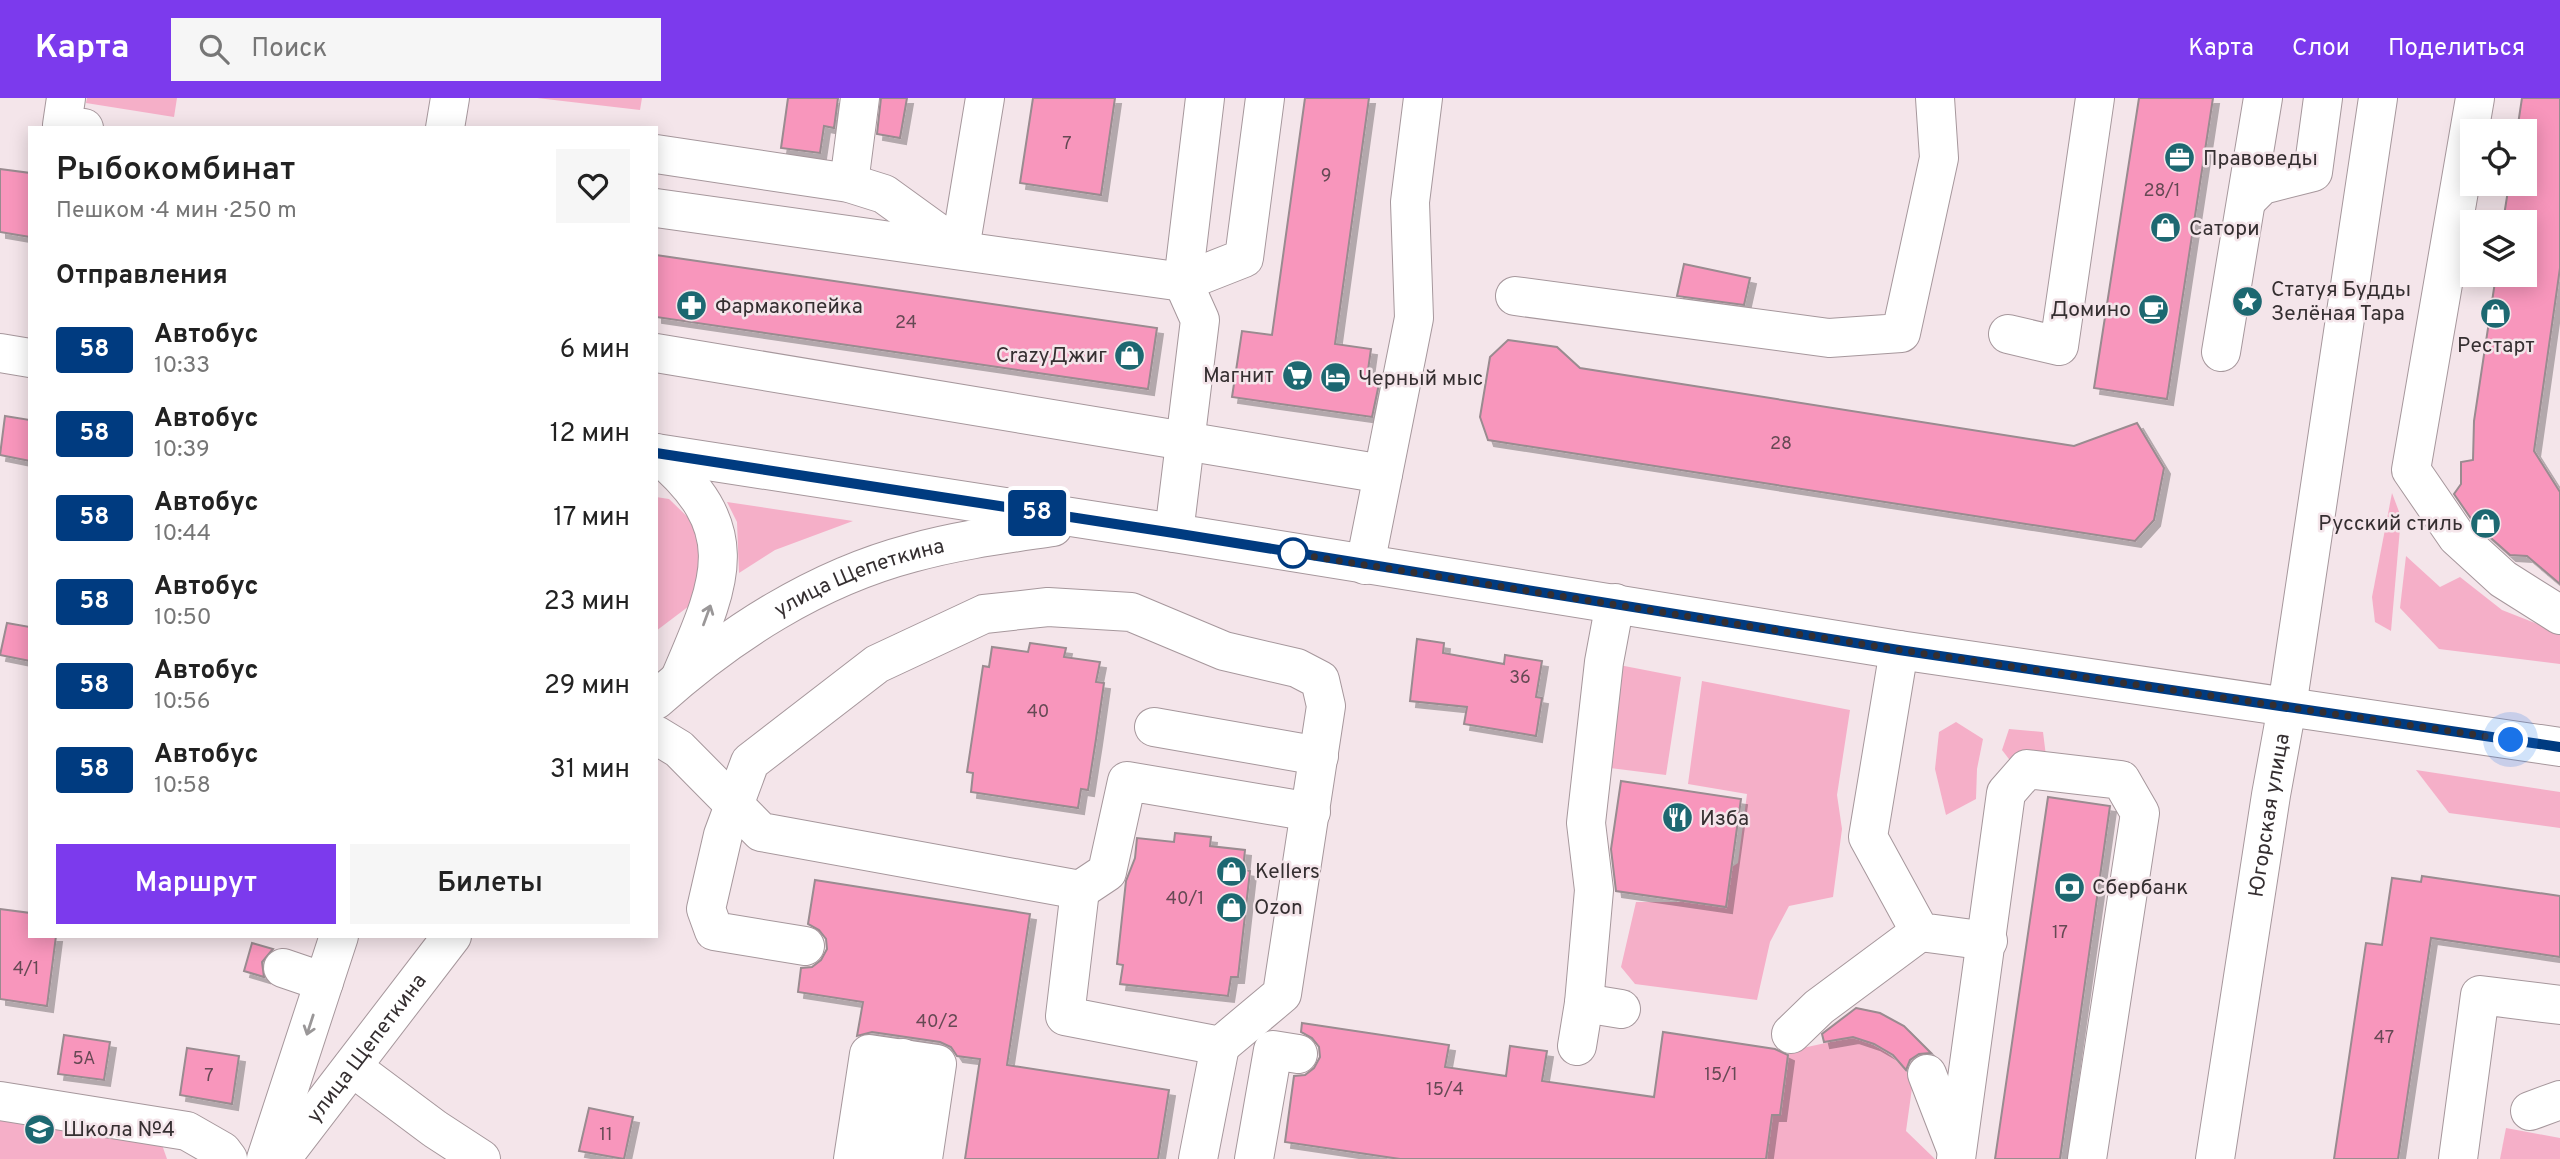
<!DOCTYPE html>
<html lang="ru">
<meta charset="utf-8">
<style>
:root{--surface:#fff;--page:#f6f6f6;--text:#222;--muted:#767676;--accent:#7c3aed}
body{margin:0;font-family:Overpass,sans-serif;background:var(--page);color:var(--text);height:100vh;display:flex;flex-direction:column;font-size:26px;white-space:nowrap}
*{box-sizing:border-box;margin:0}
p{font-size:23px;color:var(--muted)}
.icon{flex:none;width:38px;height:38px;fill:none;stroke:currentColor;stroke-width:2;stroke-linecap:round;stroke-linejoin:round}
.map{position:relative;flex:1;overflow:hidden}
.panel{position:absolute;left:28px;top:28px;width:630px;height:812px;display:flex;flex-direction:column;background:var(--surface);border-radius:0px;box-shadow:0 4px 18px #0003}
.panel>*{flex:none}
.badge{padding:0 14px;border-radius:5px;font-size:24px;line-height:46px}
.buttons{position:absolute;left:2460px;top:21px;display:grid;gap:14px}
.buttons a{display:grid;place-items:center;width:77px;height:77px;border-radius:0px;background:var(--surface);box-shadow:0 4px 18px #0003;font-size:35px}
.you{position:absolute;width:35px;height:35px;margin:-18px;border:5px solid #fff;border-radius:50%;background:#1a73e8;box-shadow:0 0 0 10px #1a73e833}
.map>.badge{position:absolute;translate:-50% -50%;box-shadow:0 0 0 4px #fff}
h2{padding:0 28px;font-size:26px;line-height:63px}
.round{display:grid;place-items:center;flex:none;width:74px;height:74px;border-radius:0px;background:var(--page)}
.overview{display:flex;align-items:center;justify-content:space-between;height:119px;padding:0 28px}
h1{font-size:33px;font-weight:600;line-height:52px}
.button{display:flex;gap:14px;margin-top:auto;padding:14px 28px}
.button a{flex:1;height:80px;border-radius:0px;background:var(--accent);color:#fff;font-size:28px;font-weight:600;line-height:80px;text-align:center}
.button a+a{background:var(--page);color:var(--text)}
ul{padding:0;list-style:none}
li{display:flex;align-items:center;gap:21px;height:84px;padding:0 28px}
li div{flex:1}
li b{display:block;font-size:26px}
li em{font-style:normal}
li .badge{min-width:77px;font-weight:700;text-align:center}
header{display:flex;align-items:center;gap:42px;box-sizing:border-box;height:98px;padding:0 35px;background:var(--accent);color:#fff}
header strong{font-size:33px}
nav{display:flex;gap:38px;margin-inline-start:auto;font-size:24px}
.search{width:490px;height:63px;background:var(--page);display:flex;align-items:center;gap:18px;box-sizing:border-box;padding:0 24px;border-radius:0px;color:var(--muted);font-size:26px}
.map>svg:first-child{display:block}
</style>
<header>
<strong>Карта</strong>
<div class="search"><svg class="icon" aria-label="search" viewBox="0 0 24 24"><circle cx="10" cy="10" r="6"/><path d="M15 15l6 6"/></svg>Поиск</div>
<nav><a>Карта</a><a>Слои</a><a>Поделиться</a></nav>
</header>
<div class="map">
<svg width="2560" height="1061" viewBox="0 0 2560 1061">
<defs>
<filter id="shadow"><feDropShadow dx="6" dy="6" stdDeviation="0" flood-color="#0004"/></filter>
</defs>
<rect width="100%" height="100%" fill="#f4e5ea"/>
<!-- green -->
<g fill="#f5afc8">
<polygon points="87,0 177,0 174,19 86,5"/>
<polygon points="537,0 642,0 640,12"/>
<polygon points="2392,395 2401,419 2391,533 2375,524 2372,499"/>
<polygon points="656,399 669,401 700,431 701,476 693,505 656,533"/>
<polygon points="727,404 853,423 775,452 739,475 737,424"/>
<polygon points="2406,458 2440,489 2460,479 2502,512 2560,535 2560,566 2439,551 2400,510"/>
<polygon points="1614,566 1681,579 1666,677 1602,669"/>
<polygon points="1702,583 1850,612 1837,697 1842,731 1833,799 1789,808 1770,844 1757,902 1635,886 1621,869 1636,804 1679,804 1738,765 1747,696 1688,686"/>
<polygon points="1956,624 1983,641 1977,671 1976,701 1946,717 1935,671 1939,634"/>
<polygon points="2009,631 2043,634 2046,658 2012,665 2002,652"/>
<polygon points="2416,672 2560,694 2560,730 2449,715"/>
<path d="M 1853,939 C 1880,948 1898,959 1913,983 L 1906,1033 L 1935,1061 L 1766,1061 L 1772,1017 L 1780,1017 L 1789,953 Z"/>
<polygon points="0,1020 161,1044 167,1061 0,1061"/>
<polygon points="2506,1030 2560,1040 2560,1061 2500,1061"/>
</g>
<!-- building -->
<g fill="#f896bc" stroke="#9a8b90" stroke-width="2" filter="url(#shadow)">
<polygon points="788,0 838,0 834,30 824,28 820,55 781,50"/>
<polygon points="881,0 907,0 900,40 877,36"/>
<polygon points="1033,0 1115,0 1101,97 1020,85"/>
<polygon points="1305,0 1369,0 1335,246 1371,251 1367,279 1380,281 1372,319 1232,299 1242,233 1272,237"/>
<polygon points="2139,0 2213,0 2167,301 2094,290"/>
<polygon points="2522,0 2560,0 2560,170 2534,353 2560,394 2560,486 2527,458 2510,457 2474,425 2454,396 2461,386 2461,364 2473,362 2474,323 2496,177 2525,177 2525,124 2503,124 2509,86 2525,86 2525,33 2517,33"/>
<polygon points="0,71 30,75 30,139 0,134"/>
<polygon points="656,157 1157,230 1148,291 656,219"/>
<polygon points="1684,166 1750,180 1744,207 1677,198"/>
<polygon points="1508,242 1557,249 1580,270 2074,348 2137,325 2164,370 2154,422 2135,443 1488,342 1480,319 1490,259"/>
<polygon points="5,318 30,322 30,363 0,357"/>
<polygon points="7,525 30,529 30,563 0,557"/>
<polygon points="1417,541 1444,545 1443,555 1504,566 1505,557 1542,563 1536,599 1542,600 1536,638 1464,626 1467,609 1410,603"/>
<polygon points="1030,545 1066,550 1064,559 1100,564 1096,584 1104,585 1096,641 1088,692 1081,691 1078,710 971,694 973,675 967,674 983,568 989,569 992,549 1028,554"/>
<polygon points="1621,683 1741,701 1726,809 1616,793 1611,751"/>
<polygon points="2048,699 2110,708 2060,1061 1995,1061"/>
<polygon points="1175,735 1211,739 1210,748 1245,752 1243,772 1250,773 1238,879 1231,879 1228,898 1120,886 1123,867 1117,866 1126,783 1135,760 1137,740 1174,744"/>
<polygon points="2422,778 2560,798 2560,859 2431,840 2398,1061 2334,1061 2366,845 2382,847 2392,780 2421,784"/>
<polygon points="815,782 1030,816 1007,967 1169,992 1158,1061 965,1061 980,961 957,958 951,949 940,944 872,934 857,938 863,904 798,894 801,870 812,869 821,862 827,851 826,841 819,832 808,826"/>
<polygon points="0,811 30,815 30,838 56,838 47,908 0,901"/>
<polygon points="252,845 273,851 262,864 264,879 244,873"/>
<polygon points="1856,910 1880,915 1904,928 1931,955 1919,956 1910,962 1906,972 1893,957 1874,946 1853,939 1824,944 1822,936"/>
<polygon points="1302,925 1449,947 1445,969 1506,978 1510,948 1547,953 1542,983 1654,999 1663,934 1775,951 1788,957 1780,1017 1772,1017 1766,1061 1400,1061 1285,1044 1294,978 1305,977 1314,970 1320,959 1319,949 1312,940 1301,934"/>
<polygon points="64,937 110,944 104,982 58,976"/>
<polygon points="187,950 239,958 232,1006 180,997"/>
<polygon points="589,1010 633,1019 624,1061 579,1053"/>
</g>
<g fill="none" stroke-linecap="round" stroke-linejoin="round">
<defs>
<g id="minor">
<polyline points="66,0 62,27 84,30"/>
<polyline points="2475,0 2411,372 2457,439 2503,481 2560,517"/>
<polyline points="445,30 450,0"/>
<polyline points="656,56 849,85 884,96 960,151 985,0"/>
<polyline points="849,85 860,0"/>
<polyline points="2247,102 2262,87 2313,74 2323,0"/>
<polyline points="656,110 1183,184 1244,160 1265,0"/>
<polyline points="1515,198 1829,240 1901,235 1939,60 1935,0"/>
<polyline points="2008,236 2059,248 2095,0"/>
<polyline points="2221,254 2263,0"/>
<polyline points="0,255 30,260"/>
<polyline points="656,255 1383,376"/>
<polyline points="1174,435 1200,222 1183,184 1205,0"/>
<polyline points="1365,467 1414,220 1410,104 1423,0"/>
<polyline points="1899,552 1868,739 1920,834 1988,843"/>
<polyline points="1154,629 1319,658"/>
<polyline points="656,637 679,651 761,734 1080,792 1107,774 1127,683 1311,714"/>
<polyline points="805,848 714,833 706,811 723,737 750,664 877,566 984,516 1048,509 1131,514 1224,553 1297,570 1320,582 1326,608 1282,896 1220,948 1065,918 1080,792"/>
<polyline points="283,870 324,884"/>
<polyline points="1584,905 1621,911"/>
<polyline points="1791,936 1819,909 1920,834"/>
<polyline points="1577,948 1584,905 1594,792 1586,725 1604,564 1615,505"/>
<polyline points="352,969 435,1031 481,1061"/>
<polyline points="1927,976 1956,1051"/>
<polyline points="0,1003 187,1033 222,1053 228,1061"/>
<polyline points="2530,1013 2560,1002"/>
<polyline points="853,1061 869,956 937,966 923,1061"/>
<polyline points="888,1061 903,960"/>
<polyline points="1198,1061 1220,948"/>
<polyline points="1254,1061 1273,952 1298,956"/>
<polyline points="1956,1061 2006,695 2027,671 2121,682 2140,715 2087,1061"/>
<polyline points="2458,1061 2480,897 2560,907"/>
</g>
<g id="major">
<polyline points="656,355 1174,435 1899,552 2560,649"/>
<path d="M 656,355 C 748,431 721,484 680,580"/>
<path id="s1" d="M 656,602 C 729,536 817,480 912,455 C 958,442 1006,436 1053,429"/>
<polyline points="266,1061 339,838"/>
<path id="s2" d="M 281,1061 L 452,838"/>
<path id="s3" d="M 2215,1061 L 2271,697 L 2287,609 L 2378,0"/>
</g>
</defs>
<!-- minor casing -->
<use href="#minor" stroke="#a6979c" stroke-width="40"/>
<!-- major casing -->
<use href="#major" stroke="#a6979c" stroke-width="40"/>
<!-- minor -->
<use href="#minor" stroke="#fff" stroke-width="38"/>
<!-- major -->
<use href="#major" stroke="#fff" stroke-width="38"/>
</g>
<!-- one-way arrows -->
<defs><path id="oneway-shaft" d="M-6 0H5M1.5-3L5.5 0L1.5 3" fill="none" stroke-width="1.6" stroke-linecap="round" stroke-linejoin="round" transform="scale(1.75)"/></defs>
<g stroke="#9a9798">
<use href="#oneway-shaft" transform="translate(707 517) rotate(-70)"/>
<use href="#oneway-shaft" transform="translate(310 927) rotate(108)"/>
</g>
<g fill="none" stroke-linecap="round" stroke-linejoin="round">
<defs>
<polyline id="line" points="656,355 1174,435 1899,552 2560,649"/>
</defs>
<!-- line casing -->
<use href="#line" stroke="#fff" stroke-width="16"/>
<!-- line -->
<use href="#line" stroke="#003b80" stroke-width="10"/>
<!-- walk -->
<polyline stroke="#352f31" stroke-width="7" stroke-dasharray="0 12.6" points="1293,455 1285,454 1899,552 2511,642"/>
</g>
<!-- icons -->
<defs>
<symbol id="office-disc" viewBox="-11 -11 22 22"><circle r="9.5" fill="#1d6871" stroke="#f4e5ea"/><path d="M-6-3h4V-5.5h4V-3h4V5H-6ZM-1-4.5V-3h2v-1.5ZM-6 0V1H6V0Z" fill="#fff"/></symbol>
<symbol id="shop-disc" viewBox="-11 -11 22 22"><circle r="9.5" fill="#1d6871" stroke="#f4e5ea"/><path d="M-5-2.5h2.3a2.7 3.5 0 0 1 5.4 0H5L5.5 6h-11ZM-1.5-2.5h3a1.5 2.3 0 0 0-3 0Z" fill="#fff"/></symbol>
<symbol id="sight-disc" viewBox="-11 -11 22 22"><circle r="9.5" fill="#1d6871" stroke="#f4e5ea"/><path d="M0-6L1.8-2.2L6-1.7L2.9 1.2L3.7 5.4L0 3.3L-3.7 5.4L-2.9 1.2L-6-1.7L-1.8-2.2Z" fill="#fff"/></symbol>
<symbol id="pharmacy-disc" viewBox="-11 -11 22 22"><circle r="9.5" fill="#1d6871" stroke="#f4e5ea"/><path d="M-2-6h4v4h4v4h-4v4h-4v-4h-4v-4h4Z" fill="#fff"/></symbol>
<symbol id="cafe-disc" viewBox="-11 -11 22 22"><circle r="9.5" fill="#1d6871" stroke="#f4e5ea"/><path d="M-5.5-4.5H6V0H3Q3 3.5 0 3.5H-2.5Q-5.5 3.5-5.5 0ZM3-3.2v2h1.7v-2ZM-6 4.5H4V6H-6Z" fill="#fff"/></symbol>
<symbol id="supermarket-disc" viewBox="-11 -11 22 22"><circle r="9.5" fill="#1d6871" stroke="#f4e5ea"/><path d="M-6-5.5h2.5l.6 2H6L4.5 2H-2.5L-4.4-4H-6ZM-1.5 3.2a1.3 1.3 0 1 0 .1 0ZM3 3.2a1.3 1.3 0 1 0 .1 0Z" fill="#fff"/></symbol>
<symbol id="hotel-disc" viewBox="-11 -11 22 22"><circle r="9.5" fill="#1d6871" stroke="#f4e5ea"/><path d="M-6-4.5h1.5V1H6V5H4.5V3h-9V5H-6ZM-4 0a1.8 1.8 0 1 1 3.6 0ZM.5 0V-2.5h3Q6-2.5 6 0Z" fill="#fff"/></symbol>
<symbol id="restaurant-disc" viewBox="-11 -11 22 22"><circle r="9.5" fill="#1d6871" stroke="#f4e5ea"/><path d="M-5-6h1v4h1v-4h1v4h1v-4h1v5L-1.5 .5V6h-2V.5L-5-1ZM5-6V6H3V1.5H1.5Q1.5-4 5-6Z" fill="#fff"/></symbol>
<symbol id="bank-disc" viewBox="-11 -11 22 22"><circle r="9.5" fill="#1d6871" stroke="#f4e5ea"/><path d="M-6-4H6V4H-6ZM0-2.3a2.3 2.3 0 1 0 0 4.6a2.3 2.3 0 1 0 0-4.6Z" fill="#fff"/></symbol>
<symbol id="school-disc" viewBox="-11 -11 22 22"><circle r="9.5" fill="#1d6871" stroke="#f4e5ea"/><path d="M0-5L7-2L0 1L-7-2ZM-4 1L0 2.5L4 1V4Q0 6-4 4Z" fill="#fff"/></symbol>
</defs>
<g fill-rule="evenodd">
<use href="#office-disc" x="2162" y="42" width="35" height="35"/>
<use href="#shop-disc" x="2148" y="112" width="35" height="35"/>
<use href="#sight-disc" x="2230" y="186" width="35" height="35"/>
<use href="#pharmacy-disc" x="674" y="190" width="35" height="35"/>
<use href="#cafe-disc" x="2136" y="194" width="35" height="35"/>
<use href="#shop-disc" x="2478" y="198" width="35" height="35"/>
<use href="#shop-disc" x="1112" y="240" width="35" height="35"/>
<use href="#supermarket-disc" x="1280" y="260" width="35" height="35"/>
<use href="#hotel-disc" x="1318" y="262" width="35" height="35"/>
<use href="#shop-disc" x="2468" y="408" width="35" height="35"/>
<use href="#restaurant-disc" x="1660" y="702" width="35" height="35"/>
<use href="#shop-disc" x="1214" y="756" width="35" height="35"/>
<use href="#bank-disc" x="2052" y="772" width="35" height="35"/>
<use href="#shop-disc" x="1214" y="792" width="35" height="35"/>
<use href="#school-disc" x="22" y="1014" width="35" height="35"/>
</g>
<!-- markers -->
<circle fill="#fff" stroke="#003b80" stroke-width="3.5" cx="1293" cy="455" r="14"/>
<g text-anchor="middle" stroke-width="5" stroke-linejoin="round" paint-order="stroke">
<!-- number labels -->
<g font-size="18" fill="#664954">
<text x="1067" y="51">7</text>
<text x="1326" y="83">9</text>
<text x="2162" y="98">28/1</text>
<text x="906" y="230">24</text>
<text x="1781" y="351">28</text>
<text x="1520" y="585">36</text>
<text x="1038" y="619">40</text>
<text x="1185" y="806">40/1</text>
<text x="2060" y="840">17</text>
<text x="26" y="876">4/1</text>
<text x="937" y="929">40/2</text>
<text x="2384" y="945">47</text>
<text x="84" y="966">5А</text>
<text x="1721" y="982">15/1</text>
<text x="209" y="983">7</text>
<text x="1445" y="997">15/4</text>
<text x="606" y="1042">11</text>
</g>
<!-- poi labels -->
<g font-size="21" fill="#352f31" stroke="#f4e5ea" text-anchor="start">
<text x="2203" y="67">Правоведы</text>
<text x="2189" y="137">Сатори</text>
<text x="2271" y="198">Статуя Будды<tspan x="2271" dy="24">Зелёная Тара</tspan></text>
<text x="715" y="215">Фармакопейка</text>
<text x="2131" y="218" text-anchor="end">Домино</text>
<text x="2496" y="254" text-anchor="middle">Рестарт</text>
<text x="1107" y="264" text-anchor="end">CrazyДжиг</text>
<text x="1274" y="284" text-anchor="end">Магнит</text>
<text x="1358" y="287">Черный мыс</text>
<text x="2463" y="432" text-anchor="end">Русский стиль</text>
<text x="1700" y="727">Изба</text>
<text x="1255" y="780">Kellers</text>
<text x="2092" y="796">Сбербанк</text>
<text x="1254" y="816">Ozon</text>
<text x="63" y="1038">Школа №4</text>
</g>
<!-- street labels -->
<g font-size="21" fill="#352f31" stroke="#f4e5ea">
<text dy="7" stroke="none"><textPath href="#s1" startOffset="240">улица Щепеткина</textPath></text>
<text dy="7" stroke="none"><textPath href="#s3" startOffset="348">Югорская улица</textPath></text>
<text dy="7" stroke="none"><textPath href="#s2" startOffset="140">улица Щепеткина</textPath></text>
</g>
</g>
</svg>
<div class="buttons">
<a><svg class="icon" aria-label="locate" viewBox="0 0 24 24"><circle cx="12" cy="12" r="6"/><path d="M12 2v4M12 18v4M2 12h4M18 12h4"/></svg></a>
<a><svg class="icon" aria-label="layers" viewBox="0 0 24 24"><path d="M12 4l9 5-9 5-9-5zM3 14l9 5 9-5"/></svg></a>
</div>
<div class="you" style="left:2511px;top:642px"></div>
<b class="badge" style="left:1037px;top:415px;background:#003b80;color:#fff">58</b>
<section class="panel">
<div class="overview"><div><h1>Рыбокомбинат</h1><p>Пешком · 4 мин · 250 m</p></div><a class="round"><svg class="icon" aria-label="heart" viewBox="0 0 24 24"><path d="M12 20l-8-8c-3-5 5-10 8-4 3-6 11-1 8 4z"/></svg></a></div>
<h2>Отправления</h2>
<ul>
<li><span class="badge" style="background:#003b80;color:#fff">58</span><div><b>Автобус</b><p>10:33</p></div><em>6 мин</em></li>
<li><span class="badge" style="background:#003b80;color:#fff">58</span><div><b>Автобус</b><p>10:39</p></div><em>12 мин</em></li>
<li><span class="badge" style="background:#003b80;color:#fff">58</span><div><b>Автобус</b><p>10:44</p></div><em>17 мин</em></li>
<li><span class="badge" style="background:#003b80;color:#fff">58</span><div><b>Автобус</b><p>10:50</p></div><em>23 мин</em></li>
<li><span class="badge" style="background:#003b80;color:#fff">58</span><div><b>Автобус</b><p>10:56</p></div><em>29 мин</em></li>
<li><span class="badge" style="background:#003b80;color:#fff">58</span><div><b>Автобус</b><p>10:58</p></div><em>31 мин</em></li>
</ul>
<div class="button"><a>Маршрут</a><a>Билеты</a></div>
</section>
</div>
